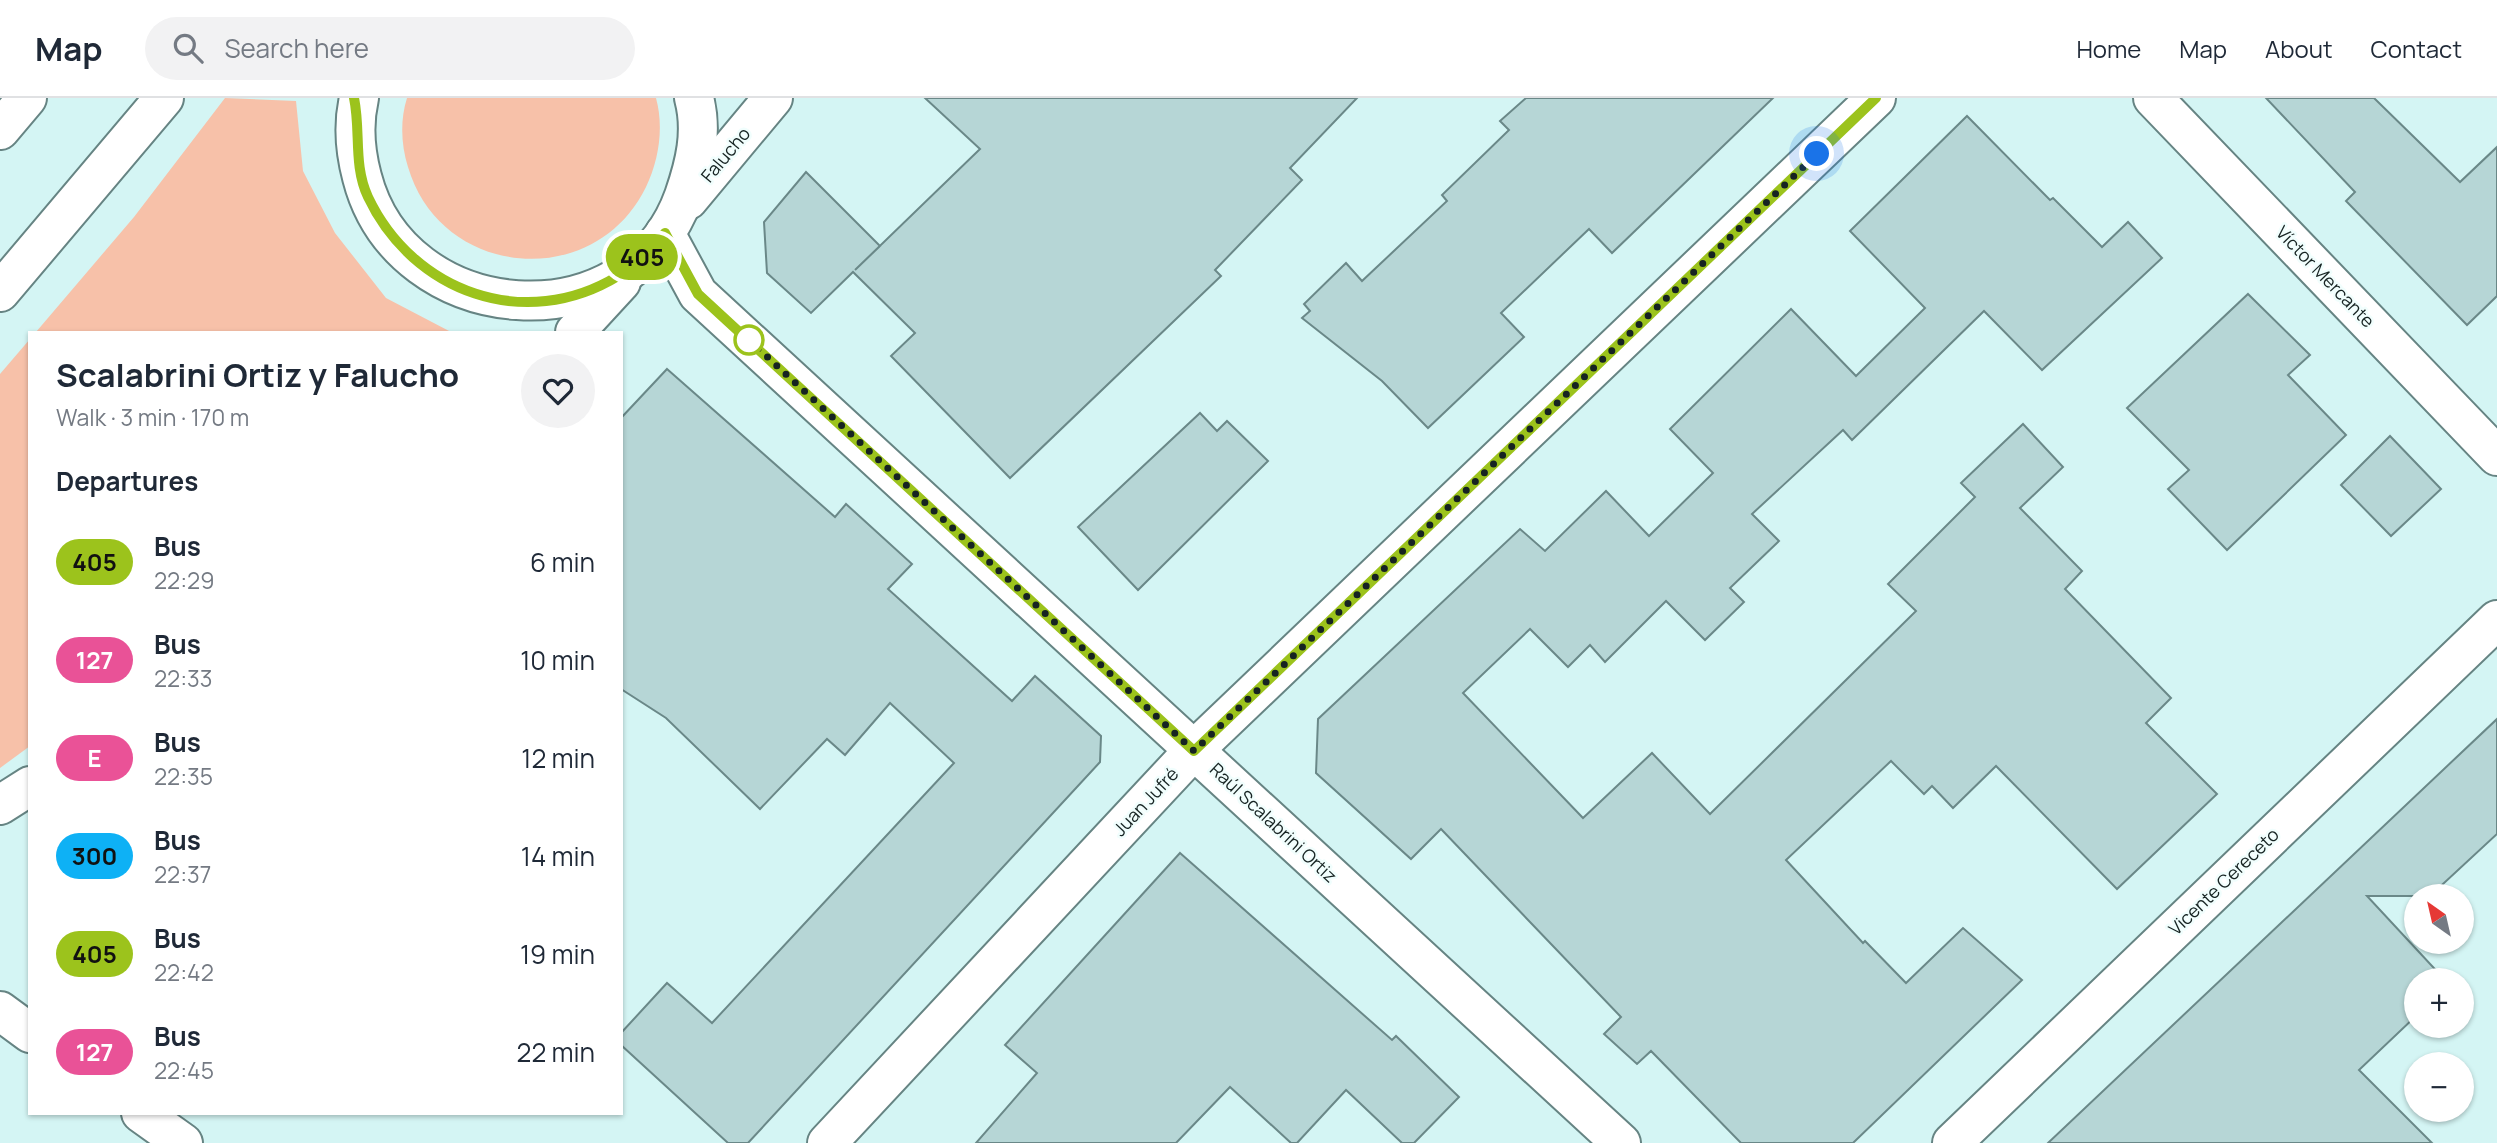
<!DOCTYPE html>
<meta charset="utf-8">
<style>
:root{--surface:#fff;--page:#f2f2f3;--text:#1f2937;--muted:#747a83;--line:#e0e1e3}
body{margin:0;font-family:Manrope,sans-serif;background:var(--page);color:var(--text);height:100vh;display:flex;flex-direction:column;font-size:26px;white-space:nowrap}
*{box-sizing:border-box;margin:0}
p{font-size:23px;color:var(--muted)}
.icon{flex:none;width:38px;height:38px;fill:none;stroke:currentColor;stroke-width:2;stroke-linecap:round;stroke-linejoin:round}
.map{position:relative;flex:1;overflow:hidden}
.side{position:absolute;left:28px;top:233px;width:595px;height:784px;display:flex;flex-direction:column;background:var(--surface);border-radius:0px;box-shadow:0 2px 5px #0004}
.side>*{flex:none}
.badge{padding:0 14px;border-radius:23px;font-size:24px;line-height:46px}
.needle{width:46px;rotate:326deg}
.tools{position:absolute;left:2404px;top:786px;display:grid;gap:14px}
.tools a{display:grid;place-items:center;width:70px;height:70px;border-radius:50%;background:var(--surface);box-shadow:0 2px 5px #0004;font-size:35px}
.you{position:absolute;width:35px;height:35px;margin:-18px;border:5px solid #fff;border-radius:50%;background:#1a73e8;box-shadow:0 0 0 10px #1a73e833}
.map>.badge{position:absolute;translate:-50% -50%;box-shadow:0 0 0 4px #fff}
h2{padding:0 28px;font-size:26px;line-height:63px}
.round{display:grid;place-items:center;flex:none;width:74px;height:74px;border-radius:37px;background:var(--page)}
.head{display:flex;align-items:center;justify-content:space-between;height:119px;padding:0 28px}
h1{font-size:33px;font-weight:700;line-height:52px}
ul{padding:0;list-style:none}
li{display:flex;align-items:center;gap:21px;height:98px;padding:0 28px}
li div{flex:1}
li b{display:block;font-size:26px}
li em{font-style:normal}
li .badge{min-width:77px;font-weight:700;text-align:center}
header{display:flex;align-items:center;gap:42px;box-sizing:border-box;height:98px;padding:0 35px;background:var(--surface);border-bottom:2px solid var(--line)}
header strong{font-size:33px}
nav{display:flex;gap:38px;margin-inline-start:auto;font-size:24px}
.search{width:490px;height:63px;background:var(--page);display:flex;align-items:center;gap:18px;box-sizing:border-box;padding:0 24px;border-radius:38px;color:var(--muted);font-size:26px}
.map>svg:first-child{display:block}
</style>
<header>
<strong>Map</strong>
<div class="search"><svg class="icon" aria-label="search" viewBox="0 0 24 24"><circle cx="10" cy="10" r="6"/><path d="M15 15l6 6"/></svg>Search here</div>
<nav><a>Home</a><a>Map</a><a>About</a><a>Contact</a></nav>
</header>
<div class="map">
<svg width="2497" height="1045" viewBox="0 0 2497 1045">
<rect width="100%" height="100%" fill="#d4f5f4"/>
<!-- green -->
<g fill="#f7c1a9">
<polygon points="225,0 296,3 303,73 335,135 386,200 451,234 36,234 134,119"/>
<path d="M 407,0 L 656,0 C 664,29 659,62 646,89 C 595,194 441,181 408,69 C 401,47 400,22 407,0 Z"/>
<polygon points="30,241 30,648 0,670 0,276"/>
</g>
<!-- building -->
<g fill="#b6d6d6" stroke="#6a8888" stroke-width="2">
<polygon points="925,0 1357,0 1290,70 1302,82 1215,172 1221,178 1010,380 891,258 915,235 853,174 811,215 767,175 764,124 806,74 880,148 855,172 980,51"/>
<polygon points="1526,0 1773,0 1612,155 1589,131 1501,215 1524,239 1428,330 1382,283 1302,220 1310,213 1304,206 1346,165 1362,183 1447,103 1442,97 1509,32 1500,23"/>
<polygon points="2266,0 2374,0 2460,84 2497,49 2497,198 2467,227 2346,103 2355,94"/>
<polygon points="1967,18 2050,102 2053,100 2102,149 2128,124 2162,160 2042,272 1984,213 1852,342 1843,332 1752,416 1779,443 1730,490 1744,504 1705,542 1666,503 1605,564 1590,547 1568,569 1530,531 1463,595 1583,720 1652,655 1710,716 1916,513 1888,486 1975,399 1961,385 2023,326 2063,369 2020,410 2082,473 2065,491 2171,600 2146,625 2217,696 2117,791 1996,668 1953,710 1932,688 1924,696 1891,663 1786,762 1863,845 1865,843 1906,885 1963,830 2022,882 1853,1045 1741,1045 1651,953 1637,966 1604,936 1621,919 1441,731 1411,761 1316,675 1318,621 1520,431 1545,453 1606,393 1649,438 1713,375 1670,331 1791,211 1856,278 1925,210 1850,133"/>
<polygon points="2248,196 2310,257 2288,277 2346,337 2227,452 2168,391 2189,372 2127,310"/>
<polygon points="667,271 835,419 846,406 912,466 888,491 1012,603 1035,578 1101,638 1100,664 748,1045 728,1045 621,947 621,935 667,885 712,925 954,665 890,605 845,657 827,641 760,711 666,620 621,591 621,320"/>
<polygon points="1200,315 1217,333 1227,323 1268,363 1138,492 1078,429"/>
<polygon points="2390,338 2441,391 2391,438 2341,387"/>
<polygon points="2497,621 2497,736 2430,798 2367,798 2445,882 2417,882 2417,917 2359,972 2432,1045 2048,1045"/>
<polygon points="1180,755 1392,942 1396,938 1459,999 1414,1045 1402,1045 1346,992 1297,1045 1291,1045 1230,989 1176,1045 976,1045 1037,975 1005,947"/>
</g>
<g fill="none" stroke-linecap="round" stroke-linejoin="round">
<defs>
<g id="minor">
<polyline points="2153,0 2497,358"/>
<polyline points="665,135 698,196 1621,1045"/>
<polyline points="0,913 30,935"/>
<polyline points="141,1015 183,1045"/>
<polyline points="827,1045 1194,652 1876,0"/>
<polyline points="1952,1045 2497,522"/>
</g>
<g id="tertiary">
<path d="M 359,0 C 353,26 355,53 362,79 C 401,231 630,249 684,98 C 695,66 703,34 694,0"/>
<polyline points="688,102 773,0"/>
<polyline points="575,234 621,184"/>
</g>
<g id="motorway">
<polyline points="0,32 27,0"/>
<polyline points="0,194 164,0"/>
<polyline points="0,707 30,688"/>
</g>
</defs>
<!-- minor casing -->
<use href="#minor" stroke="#668483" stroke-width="42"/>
<!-- tertiary casing -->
<use href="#tertiary" stroke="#668483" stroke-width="42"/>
<!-- motorway casing -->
<use href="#motorway" stroke="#668483" stroke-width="42"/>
<!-- minor -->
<use href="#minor" stroke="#fff" stroke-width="38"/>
<!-- tertiary -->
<use href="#tertiary" stroke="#fff" stroke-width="38"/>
<!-- motorway -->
<use href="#motorway" stroke="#fff" stroke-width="38"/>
</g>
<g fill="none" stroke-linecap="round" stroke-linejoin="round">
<defs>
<path id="line" d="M 354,0 C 361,33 353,67 368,99 C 413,194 525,235 618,178 C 636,166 650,151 665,135 L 698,196 L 1194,653 L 1876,0"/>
</defs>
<!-- line casing -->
<use href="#line" stroke="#fff" stroke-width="16"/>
<!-- line -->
<use href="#line" stroke="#9cc31c" stroke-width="10"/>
<!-- walk -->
<polyline stroke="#162322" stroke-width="7" stroke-dasharray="0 12.6" points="749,242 1194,653 1817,56"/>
</g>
<!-- markers -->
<circle fill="#fff" stroke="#9cc31c" stroke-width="3.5" cx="749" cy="242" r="14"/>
<g text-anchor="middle" stroke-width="5" stroke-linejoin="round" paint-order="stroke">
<!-- street labels -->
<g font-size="18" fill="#162322" stroke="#f1fefd">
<text transform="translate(726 57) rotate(-50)" y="6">Falucho</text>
<text transform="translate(2325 179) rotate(46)" y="6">Víctor Mercante</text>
<text transform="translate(1146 704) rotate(-47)" y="6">Juan Jufré</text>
<text transform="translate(1273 725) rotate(43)" y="6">Raúl Scalabrini Ortiz</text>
<text transform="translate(2224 784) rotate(-44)" y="6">Vicente Cereceto</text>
</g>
</g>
</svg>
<div class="tools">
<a><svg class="needle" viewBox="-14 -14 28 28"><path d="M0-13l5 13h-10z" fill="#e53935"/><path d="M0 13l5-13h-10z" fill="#747a83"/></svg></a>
<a>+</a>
<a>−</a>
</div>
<div class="you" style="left:1817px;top:56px"></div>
<b class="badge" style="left:642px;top:159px;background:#9cc31c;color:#111">405</b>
<section class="side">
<div class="head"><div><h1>Scalabrini Ortiz y Falucho</h1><p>Walk · 3 min · 170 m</p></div><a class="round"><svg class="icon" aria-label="heart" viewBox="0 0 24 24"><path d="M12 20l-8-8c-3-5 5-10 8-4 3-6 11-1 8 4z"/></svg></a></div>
<h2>Departures</h2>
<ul>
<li><span class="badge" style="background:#9cc31c;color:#111">405</span><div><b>Bus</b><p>22:29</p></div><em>6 min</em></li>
<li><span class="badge" style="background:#e95297;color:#fff">127</span><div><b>Bus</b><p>22:33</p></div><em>10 min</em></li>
<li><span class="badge" style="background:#ea5297;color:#fff">E</span><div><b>Bus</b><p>22:35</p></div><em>12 min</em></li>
<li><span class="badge" style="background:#0eb1f5;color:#111">300</span><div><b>Bus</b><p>22:37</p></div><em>14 min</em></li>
<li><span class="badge" style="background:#9cc31c;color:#111">405</span><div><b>Bus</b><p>22:42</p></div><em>19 min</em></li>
<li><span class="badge" style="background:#e95297;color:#fff">127</span><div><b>Bus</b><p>22:45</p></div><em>22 min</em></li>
</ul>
</section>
</div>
